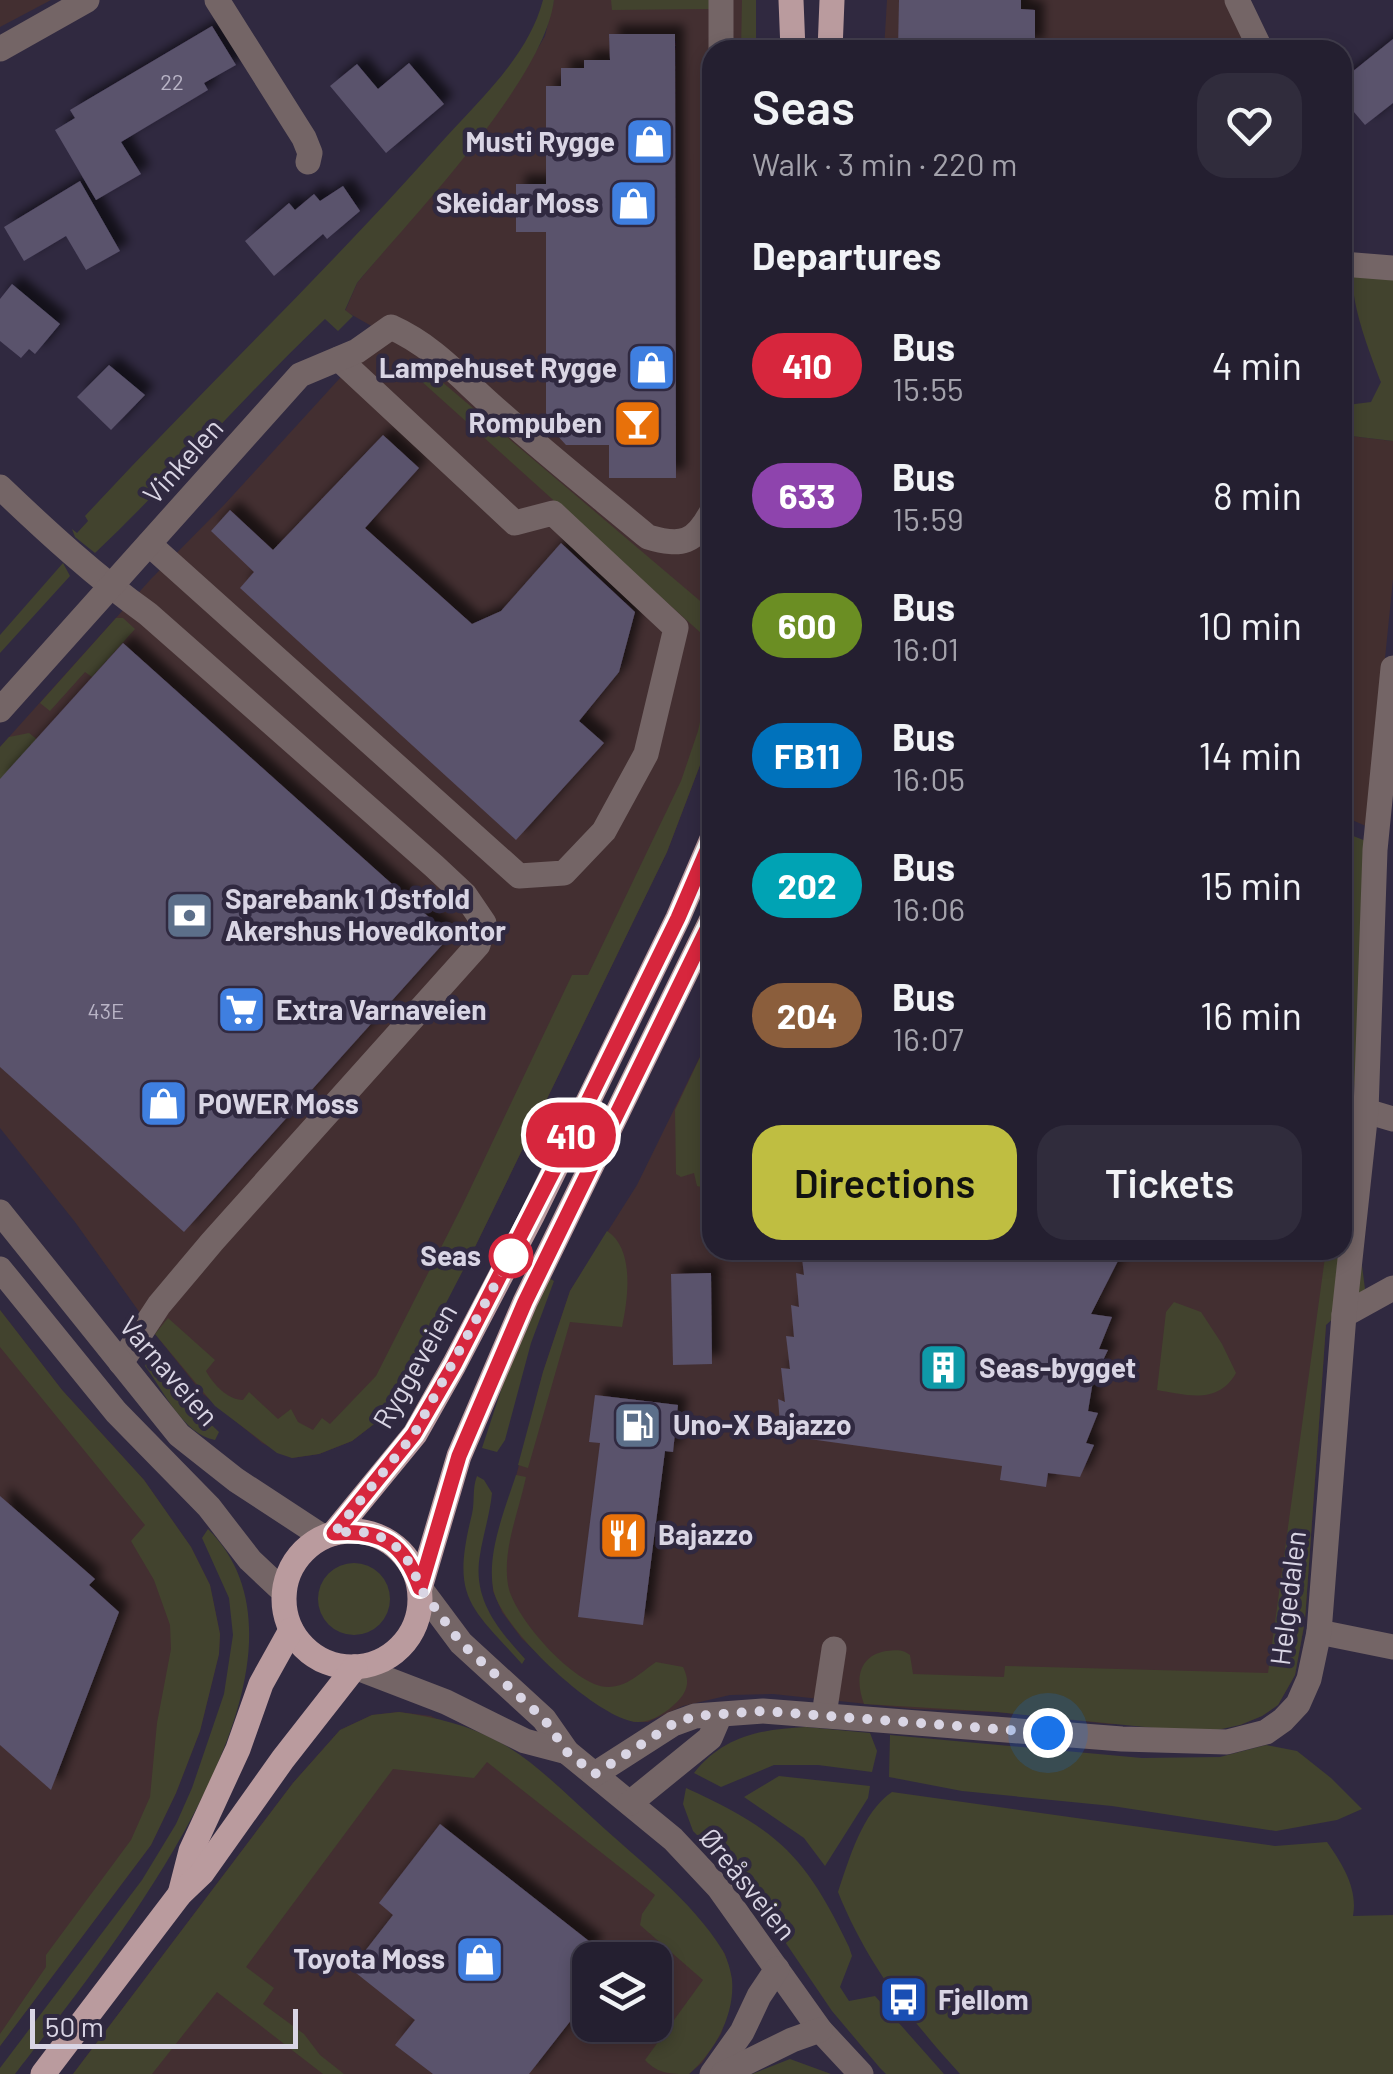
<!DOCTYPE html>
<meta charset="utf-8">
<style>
:root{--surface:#241f30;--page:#302c3c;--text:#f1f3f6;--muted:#a3a2ab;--line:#413d4c;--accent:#bfbe41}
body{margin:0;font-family:Barlow,sans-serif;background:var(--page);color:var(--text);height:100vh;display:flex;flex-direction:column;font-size:38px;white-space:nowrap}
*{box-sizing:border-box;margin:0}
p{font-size:32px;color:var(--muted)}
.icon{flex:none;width:55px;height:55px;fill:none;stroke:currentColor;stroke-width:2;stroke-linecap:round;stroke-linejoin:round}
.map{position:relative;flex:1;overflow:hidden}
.sheet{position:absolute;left:702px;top:40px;width:650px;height:1220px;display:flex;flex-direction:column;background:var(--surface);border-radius:30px;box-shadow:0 5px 15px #0003,0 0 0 2px var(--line)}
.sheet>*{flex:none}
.badge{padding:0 20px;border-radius:32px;font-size:35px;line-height:65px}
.fabs{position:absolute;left:572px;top:1942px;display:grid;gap:20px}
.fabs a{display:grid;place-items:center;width:100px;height:100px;border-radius:20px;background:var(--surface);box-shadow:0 5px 15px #0003,0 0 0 2px var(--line);font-size:50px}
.scale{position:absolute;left:30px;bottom:25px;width:268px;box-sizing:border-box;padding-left:10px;border:5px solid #d9d5e4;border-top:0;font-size:28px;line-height:35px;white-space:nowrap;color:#d9d5e4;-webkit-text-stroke:8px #302940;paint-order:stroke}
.you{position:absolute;width:50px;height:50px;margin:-25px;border:8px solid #fff;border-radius:50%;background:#1a73e8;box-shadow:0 0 0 15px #1a73e833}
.map>.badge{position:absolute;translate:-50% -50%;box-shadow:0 0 0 5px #fff}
h2{padding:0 50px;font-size:38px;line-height:90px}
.round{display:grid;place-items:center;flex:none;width:105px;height:105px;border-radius:30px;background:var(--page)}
.headline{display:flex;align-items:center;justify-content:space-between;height:170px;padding:0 50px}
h1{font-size:48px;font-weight:600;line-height:75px}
.action{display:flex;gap:20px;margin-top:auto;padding:20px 50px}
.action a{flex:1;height:115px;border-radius:30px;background:var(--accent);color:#111;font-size:40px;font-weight:600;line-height:115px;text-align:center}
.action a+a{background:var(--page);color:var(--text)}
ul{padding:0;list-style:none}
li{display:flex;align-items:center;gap:30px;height:130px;padding:0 50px}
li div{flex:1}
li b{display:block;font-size:38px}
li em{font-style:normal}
li .badge{min-width:110px;font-weight:700;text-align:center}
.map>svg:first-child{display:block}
</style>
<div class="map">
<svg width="1393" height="2074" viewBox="0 0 1393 2074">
<defs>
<filter id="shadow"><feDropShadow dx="9" dy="-9" stdDeviation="5" flood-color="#0009"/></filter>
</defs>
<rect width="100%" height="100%" fill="#302940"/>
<!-- commercial -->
<g fill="#432f31" fill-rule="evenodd">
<polygon points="0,0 51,0 0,27"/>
<polygon points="554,0 756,0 756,50 712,50 712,724 705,752 667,852 474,1249 395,1399 378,1421 352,1441 319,1454 292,1458 262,1443 203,1394 155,1334 75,1222 0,1128 0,747 150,580 224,505 382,332 345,311 357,283 475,142 515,87 545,36"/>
<polygon points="887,0 1225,0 1248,50 884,50"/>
<polygon points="712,1032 712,1250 1336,1250 1326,1325 1305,1621 1295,1675 1278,1705 1262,1716 1240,1725 1109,1724 997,1712 914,1709 773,1694 730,1695 683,1706 648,1722 634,1722 591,1699 522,1639 502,1612 493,1591 492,1569 543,1372 570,1291 637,1185"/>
<polygon points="0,1310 62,1390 144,1480 191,1547 210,1585 220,1634 219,1654 200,1731 176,1793 151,1845 0,2046"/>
<path d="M 399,1712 L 431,1716 L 553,1782 L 695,1914 L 725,1954 L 732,1980 L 730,2006 L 721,2034 L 702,2063 L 689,2074 L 73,2074 L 293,1783 L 340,1730 L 372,1715 ZM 590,1960 L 655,1960 L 655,2025 L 590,2025 Z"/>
</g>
<!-- education -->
<polygon fill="#432f2f" points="1343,435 1393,441 1393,579 1368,827 1343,816"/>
<!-- green -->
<g fill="#42432e">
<path d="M 543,0 L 554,0 C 544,81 412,217 357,283 L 345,310 L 353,316 L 338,331 L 325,319 C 246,394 175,477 95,553 L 75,537 L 72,529 L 77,533 L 88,521 L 85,516 C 201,391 324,274 437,147 C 476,103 528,58 543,0 Z"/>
<polygon points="611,0 710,0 710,9 612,10"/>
<polygon points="742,0 756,0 756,50 741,50"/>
<path d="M 1355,272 L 1393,280 L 1393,441 L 1343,435 L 1342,427 L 1350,424 L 1347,405 L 1371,402 L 1381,382 C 1372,359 1346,293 1355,272 Z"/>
<polygon points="428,370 712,611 712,643 420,380"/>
<polygon points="63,563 70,576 0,653 0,635"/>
<polygon points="116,618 123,618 135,629 92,677 85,672 50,711 40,703"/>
<path d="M 712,666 L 712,724 L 705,752 L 667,852 L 474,1249 L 414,1365 L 378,1421 L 352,1441 L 319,1454 L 292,1458 L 277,1453 L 215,1406 L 155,1334 L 168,1318 L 215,1360 L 206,1371 C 213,1384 228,1400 243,1400 L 249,1392 L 278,1419 L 291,1409 L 298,1422 L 313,1430 L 322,1418 L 330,1424 L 376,1376 L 462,1206 L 572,975 L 588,975 L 681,781 L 698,731 Z"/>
<polygon points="29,733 66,763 0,835 0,747 9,737"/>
<path d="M 1343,832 L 1366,841 L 1356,1070 L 1348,1156 L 1365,1289 L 1326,1325 L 1305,1620 L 1295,1675 L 1278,1705 L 1262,1716 L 1240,1725 L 1204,1733 L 997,1712 L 864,1704 C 855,1680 858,1656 886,1651 C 897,1650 902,1649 910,1655 L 913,1674 L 1004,1677 L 1005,1666 L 1268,1673 L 1326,1250 L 1342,1250 Z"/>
<polygon points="712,1032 712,1226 705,1188 697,1186 694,1173 681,1177 676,1174 675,1110"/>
<path d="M 607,1231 C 635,1249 628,1299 622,1327 L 570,1322 L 528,1468 L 518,1465 L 543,1372 L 570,1291 Z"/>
<polygon points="549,1278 554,1281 531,1343 505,1440 497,1452 482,1448 505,1378"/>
<path d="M 1174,1302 L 1201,1312 L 1222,1344 L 1236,1373 C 1218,1405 1187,1395 1157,1390 L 1166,1312 Z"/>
<polygon points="0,1310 62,1390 144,1480 191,1547 210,1585 220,1634 219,1654 200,1731 176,1793 151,1845 0,2046 0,2034 46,1967 46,1955 131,1840 150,1797 157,1723 171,1649 170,1625 154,1580 131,1541 145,1525 0,1347"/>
<path d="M 149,1355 L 158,1361 L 200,1414 L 219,1432 L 215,1440 C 184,1435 163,1390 145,1366 Z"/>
<path d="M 516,1475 L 526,1477 C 519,1511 502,1550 508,1585 C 513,1616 575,1687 608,1687 C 628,1687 641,1672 656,1662 L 683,1667 C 690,1681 688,1691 677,1702 C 667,1712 651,1723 637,1722 C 597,1719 499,1627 493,1588 C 487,1552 505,1509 516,1475 Z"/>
<path d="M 477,1476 L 484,1480 L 492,1493 C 490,1514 483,1535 480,1555 C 472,1599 498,1629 525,1659 L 522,1664 C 469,1605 451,1598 472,1514 C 475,1501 472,1489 477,1476 Z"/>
<path d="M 208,1529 C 346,1666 100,1963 15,2074 L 0,2074 L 0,2068 L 142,1880 L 176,1824 L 192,1788 L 224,1694 L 233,1635 L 229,1598 L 202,1538 Z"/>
<circle cx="354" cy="1599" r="36"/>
<path d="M 399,1712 C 435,1717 469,1725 501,1743 C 535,1762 566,1794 595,1820 C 638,1860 692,1900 723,1951 C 727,1958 731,1971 732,1980 C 735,2015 715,2051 689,2074 C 670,2074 658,2074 645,2060 L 703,1980 L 640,1925 L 642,1914 L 655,1895 L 487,1762 L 474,1778 L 393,1769 L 246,1967 L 274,1988 L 263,2004 L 304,2034 L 320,2055 L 344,2074 L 323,2074 L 217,1992 L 152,2074 L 73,2074 L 293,1783 L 340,1730 L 372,1715 Z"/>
<path d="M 806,1727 L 870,1733 L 877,1751 L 872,1772 L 818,1765 L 774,1765 L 721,1787 L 694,1773 C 723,1736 762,1729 806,1727 Z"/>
<polygon points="890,1735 1142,1758 1220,1757 1266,1745 1297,1751 1331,1778 1362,1809 1337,1820 1276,1831 1112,1806 962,1791 889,1777"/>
<polygon points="779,1776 870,1786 868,1798 825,1866 804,1838 744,1797"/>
<path d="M 686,1788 C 778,1830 805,1855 849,1947 L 852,1956 L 840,1987 L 849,2001 L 875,1996 L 944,2074 L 886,2074 L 880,2068 L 832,2011 L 762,1908 L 727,1865 L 693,1831 L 683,1804 Z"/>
<path d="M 892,1792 L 1275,1846 L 1327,1842 C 1343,1865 1358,1889 1353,1916 L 1393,1915 L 1393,2074 L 960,2074 C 910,2019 866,1962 838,1892 C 849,1860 862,1812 892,1792 Z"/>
<polygon points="790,2059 831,2074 752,2074"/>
</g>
<!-- building -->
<g fill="#5a526c" filter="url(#shadow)">
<polygon points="899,0 1021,0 1021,9 1035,10 1035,48 898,49"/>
<polygon points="212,26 236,65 204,83 208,90 121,142 141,174 96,200 55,130 75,118 70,110"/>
<polygon points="609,34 675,34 676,478 609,478 609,445 566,445 546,423 546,232 516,232 516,184 546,184 546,86 561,86 561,68 584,68 584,60 610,60"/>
<polygon points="1393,39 1393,103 1365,125 1342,98 1342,80"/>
<polygon points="409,63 444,104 386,153 330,86 357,64 378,89"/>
<polygon points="80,181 120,251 86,270 66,236 24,261 4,227"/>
<polygon points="343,186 360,211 327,239 323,234 274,276 245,241 289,203 295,210 314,194 320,201"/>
<polygon points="12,284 60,324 35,354 29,349 21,358 0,341 0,299"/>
<polygon points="109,365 145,395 111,430 77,397"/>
<polygon points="383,435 419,468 365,528 472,624 501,611 561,543 635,612 619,672 579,721 604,743 516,840 240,588 254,572 211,531 230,510 273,550"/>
<polygon points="123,643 450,936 184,1232 0,1067 0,779"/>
<polygon points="801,1250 1114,1250 1112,1254 1121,1255 1091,1314 1112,1317 1099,1349 1108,1350 1093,1381 1088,1411 1098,1413 1086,1443 1094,1445 1080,1477 1048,1473 1046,1487 1000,1480 1002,1466 781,1435 778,1399 785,1402 781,1368 790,1369 786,1336 794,1337 791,1305 799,1307 796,1273 804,1275"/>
<polygon points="711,1273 712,1364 673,1365 671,1274"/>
<polygon points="595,1395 678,1405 673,1452 665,1451 643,1625 578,1617 600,1443 589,1442"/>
<polygon points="0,1496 95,1579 89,1585 119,1612 51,1790 0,1745"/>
<polygon points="440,1824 594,1945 573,1973 590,1987 590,1996 529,2074 433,2074 395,2045 415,2020 351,1969 393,1915 379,1903"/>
</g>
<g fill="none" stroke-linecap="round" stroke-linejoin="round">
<!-- minor -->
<g stroke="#746566" stroke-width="25">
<polyline points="217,0 304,138 310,153 308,162"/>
<polyline points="1237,0 1261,50"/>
<polyline points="0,49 87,0"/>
<polyline points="721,50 721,0"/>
<polyline points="1342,264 1393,268"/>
<path d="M 0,487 C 47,532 95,576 148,614 L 434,866 L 465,895 L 484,923 L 478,945 L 212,1242 L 159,1305 L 121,1363"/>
<polyline points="149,544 519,876 564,873 604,831 646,754 676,628 553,513 515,523 339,359"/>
<path d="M 0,710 L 300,375 L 357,351 L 391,327 C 431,345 456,373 488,402 C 540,449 594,492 648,537 C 682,547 695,543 712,511"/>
<polyline points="1366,1111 1393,1119"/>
<polyline points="0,1212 179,1435 236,1480 323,1537"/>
<polyline points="0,1269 116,1412 209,1507 250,1560 284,1592"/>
<polyline points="1344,1315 1393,1288"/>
<polyline points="420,1588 461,1643 544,1719 567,1752 673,1839 719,1888 820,2030 861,2074"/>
<polyline points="1319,1632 1393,1647"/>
<polyline points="355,1667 446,1702 525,1741 567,1752"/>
<polyline points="824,1715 834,1649"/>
<polyline points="595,1774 673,1724 695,1716 763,1711 1122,1739 1227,1742 1266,1732 1283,1720 1298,1704 1309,1679 1319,1632 1344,1315 1366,1111 1375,850 1393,668"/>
<polyline points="630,1803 710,1738 719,1717"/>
<polyline points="712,2074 742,2032 759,1996 777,1969"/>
<polyline points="723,2074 792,2040 820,2030"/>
</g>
<!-- major -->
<g stroke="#ba9b9e" stroke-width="25">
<polyline points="791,0 793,50"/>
<polyline points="830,50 832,0"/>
<circle cx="352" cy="1599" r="68"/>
<polyline points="334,1533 415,1434 454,1365 532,1216 678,918 712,839"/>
<polyline points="420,1588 459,1456 525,1302 712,919"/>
<polyline points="180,1894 191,1851 238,1749 261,1684 291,1630"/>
<polyline points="43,2074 180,1894 202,1873 283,1759 355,1667"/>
</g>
</g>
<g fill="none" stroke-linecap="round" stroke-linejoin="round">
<defs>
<path id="line" d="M 712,839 L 678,918 L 567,1144 L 454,1365 L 414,1434 L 334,1533 C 382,1529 404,1543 420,1588 L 459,1456 L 525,1302 L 712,919"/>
</defs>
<!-- line casing -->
<use href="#line" stroke="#fff" stroke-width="22"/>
<!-- line -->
<use href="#line" stroke="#d7263d" stroke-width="15"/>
<!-- walk -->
<polyline stroke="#d9d5e4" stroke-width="10" stroke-dasharray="0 18" points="511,1256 515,1248 414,1434 334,1533 357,1531 379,1536 398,1548 412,1566 420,1588 461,1643 544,1719 567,1752 595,1774 673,1724 695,1716 763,1711 1048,1733"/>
</g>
<!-- icons -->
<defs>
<symbol id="shop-square" viewBox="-11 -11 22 22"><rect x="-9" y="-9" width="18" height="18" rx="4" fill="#3f7fe0" stroke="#302940"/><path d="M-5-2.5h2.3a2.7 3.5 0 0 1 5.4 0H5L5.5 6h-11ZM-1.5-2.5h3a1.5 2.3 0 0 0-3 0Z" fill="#fff"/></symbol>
<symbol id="bar-square" viewBox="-11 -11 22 22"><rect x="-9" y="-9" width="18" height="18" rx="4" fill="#e8710a" stroke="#302940"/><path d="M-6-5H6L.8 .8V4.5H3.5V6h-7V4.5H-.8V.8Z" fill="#fff"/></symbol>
<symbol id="bank-square" viewBox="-11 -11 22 22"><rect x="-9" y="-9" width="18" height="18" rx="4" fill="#5c6f8a" stroke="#302940"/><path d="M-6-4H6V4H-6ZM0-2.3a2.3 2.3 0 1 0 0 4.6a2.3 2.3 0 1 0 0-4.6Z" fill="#fff"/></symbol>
<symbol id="supermarket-square" viewBox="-11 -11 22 22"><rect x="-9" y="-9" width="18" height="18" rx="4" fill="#3f7fe0" stroke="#302940"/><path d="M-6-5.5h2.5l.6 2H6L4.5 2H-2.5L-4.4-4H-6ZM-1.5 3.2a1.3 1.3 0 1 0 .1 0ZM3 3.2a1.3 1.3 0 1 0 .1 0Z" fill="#fff"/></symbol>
<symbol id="building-square" viewBox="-11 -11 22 22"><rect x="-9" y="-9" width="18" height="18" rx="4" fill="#0f9aa8" stroke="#302940"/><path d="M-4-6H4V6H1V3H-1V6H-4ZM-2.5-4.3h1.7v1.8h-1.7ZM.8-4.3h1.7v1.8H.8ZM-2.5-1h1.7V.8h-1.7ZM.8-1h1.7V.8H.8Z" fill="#fff"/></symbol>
<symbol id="fuel-square" viewBox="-11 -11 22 22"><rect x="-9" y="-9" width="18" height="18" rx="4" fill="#5c6f8a" stroke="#302940"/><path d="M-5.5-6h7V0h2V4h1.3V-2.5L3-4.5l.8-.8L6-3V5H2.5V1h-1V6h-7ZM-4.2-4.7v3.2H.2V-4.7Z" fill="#fff"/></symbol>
<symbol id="restaurant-square" viewBox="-11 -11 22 22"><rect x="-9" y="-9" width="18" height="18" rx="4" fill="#e8710a" stroke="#302940"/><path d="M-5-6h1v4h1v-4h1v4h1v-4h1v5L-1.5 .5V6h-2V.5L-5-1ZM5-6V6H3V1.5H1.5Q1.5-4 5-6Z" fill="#fff"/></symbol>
<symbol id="bus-square" viewBox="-11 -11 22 22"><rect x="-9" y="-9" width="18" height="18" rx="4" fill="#1a4fb4" stroke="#302940"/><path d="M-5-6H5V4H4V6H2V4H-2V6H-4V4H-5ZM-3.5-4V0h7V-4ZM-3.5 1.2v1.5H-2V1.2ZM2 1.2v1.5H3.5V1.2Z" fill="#fff"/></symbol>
</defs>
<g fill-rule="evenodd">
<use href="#shop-square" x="622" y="114" width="55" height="55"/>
<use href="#shop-square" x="606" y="176" width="55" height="55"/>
<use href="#shop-square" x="624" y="340" width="55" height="55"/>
<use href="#bar-square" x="610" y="396" width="55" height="55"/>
<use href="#bank-square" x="162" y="888" width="55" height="55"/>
<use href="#supermarket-square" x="214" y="982" width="55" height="55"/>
<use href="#shop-square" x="136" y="1076" width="55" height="55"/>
<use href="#building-square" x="916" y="1340" width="55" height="55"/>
<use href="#fuel-square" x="610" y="1398" width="55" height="55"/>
<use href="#restaurant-square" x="596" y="1508" width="55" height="55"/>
<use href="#shop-square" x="452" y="1932" width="55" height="55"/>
<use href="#bus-square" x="876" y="1972" width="55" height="55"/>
</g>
<!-- markers -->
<circle fill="#fff" stroke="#d7263d" stroke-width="5" cx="511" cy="1256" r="20"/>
<g text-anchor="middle" stroke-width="9" stroke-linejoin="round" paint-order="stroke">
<!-- number labels -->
<g font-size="22" fill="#b9b4c6">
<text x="172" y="90">22</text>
<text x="106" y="1019">43E</text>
</g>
<!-- poi labels -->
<g font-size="28" font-weight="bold" fill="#d9d5e4" stroke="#302940" text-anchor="start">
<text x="615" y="152" text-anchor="end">Musti Rygge</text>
<text x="599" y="213" text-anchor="end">Skeidar Moss</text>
<text x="617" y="378" text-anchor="end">Lampehuset Rygge</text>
<text x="602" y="433" text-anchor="end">Rompuben</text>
<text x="225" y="909">Sparebank 1 Østfold<tspan x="225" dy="32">Akershus Hovedkontor</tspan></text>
<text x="276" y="1020">Extra Varnaveien</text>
<text x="198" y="1114">POWER Moss</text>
<text x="979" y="1378">Seas-bygget</text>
<text x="673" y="1435">Uno-X Bajazzo</text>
<text x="658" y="1545">Bajazzo</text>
<text x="445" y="1969" text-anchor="end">Toyota Moss</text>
<text x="938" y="2010">Fjellom</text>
</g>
<!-- street labels -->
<g font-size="28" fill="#d9d5e4" stroke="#302940">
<text transform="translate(183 461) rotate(-48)" y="10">Vinkelen</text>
<text transform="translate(415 1366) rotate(-60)" y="10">Ryggeveien</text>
<text transform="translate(169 1371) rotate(49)" y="10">Varnaveien</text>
<text transform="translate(1288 1598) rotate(-83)" y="10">Helgedalen</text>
<text transform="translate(748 1884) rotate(51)" y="10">Øreåsveien</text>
</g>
<!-- stop labels -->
<g font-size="28" font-weight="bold" fill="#d9d5e4" stroke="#302940" text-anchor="end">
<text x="481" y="1266">Seas</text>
</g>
</g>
</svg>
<div class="fabs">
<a><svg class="icon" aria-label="layers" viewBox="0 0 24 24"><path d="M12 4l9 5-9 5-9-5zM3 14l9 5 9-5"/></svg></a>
</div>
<div class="scale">50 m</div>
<div class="you" style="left:1048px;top:1733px"></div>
<b class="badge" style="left:571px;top:1135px;background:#d7263d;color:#fff">410</b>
<section class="sheet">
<div class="headline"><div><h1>Seas</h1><p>Walk · 3 min · 220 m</p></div><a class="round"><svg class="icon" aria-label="heart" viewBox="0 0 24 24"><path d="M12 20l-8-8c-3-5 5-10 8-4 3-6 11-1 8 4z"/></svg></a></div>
<h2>Departures</h2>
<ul>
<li><span class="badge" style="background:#d7263d;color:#fff">410</span><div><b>Bus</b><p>15:55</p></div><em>4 min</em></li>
<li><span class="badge" style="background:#8e44ad;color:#fff">633</span><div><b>Bus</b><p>15:59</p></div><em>8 min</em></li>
<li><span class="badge" style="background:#6b8e23;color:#fff">600</span><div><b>Bus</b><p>16:01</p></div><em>10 min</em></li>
<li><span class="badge" style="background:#0072bc;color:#fff">FB11</span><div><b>Bus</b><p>16:05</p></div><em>14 min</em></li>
<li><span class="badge" style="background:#00a3b4;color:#fff">202</span><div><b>Bus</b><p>16:06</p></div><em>15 min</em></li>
<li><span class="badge" style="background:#8b5e3c;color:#fff">204</span><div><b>Bus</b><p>16:07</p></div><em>16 min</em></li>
</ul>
<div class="action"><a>Directions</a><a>Tickets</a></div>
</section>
</div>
